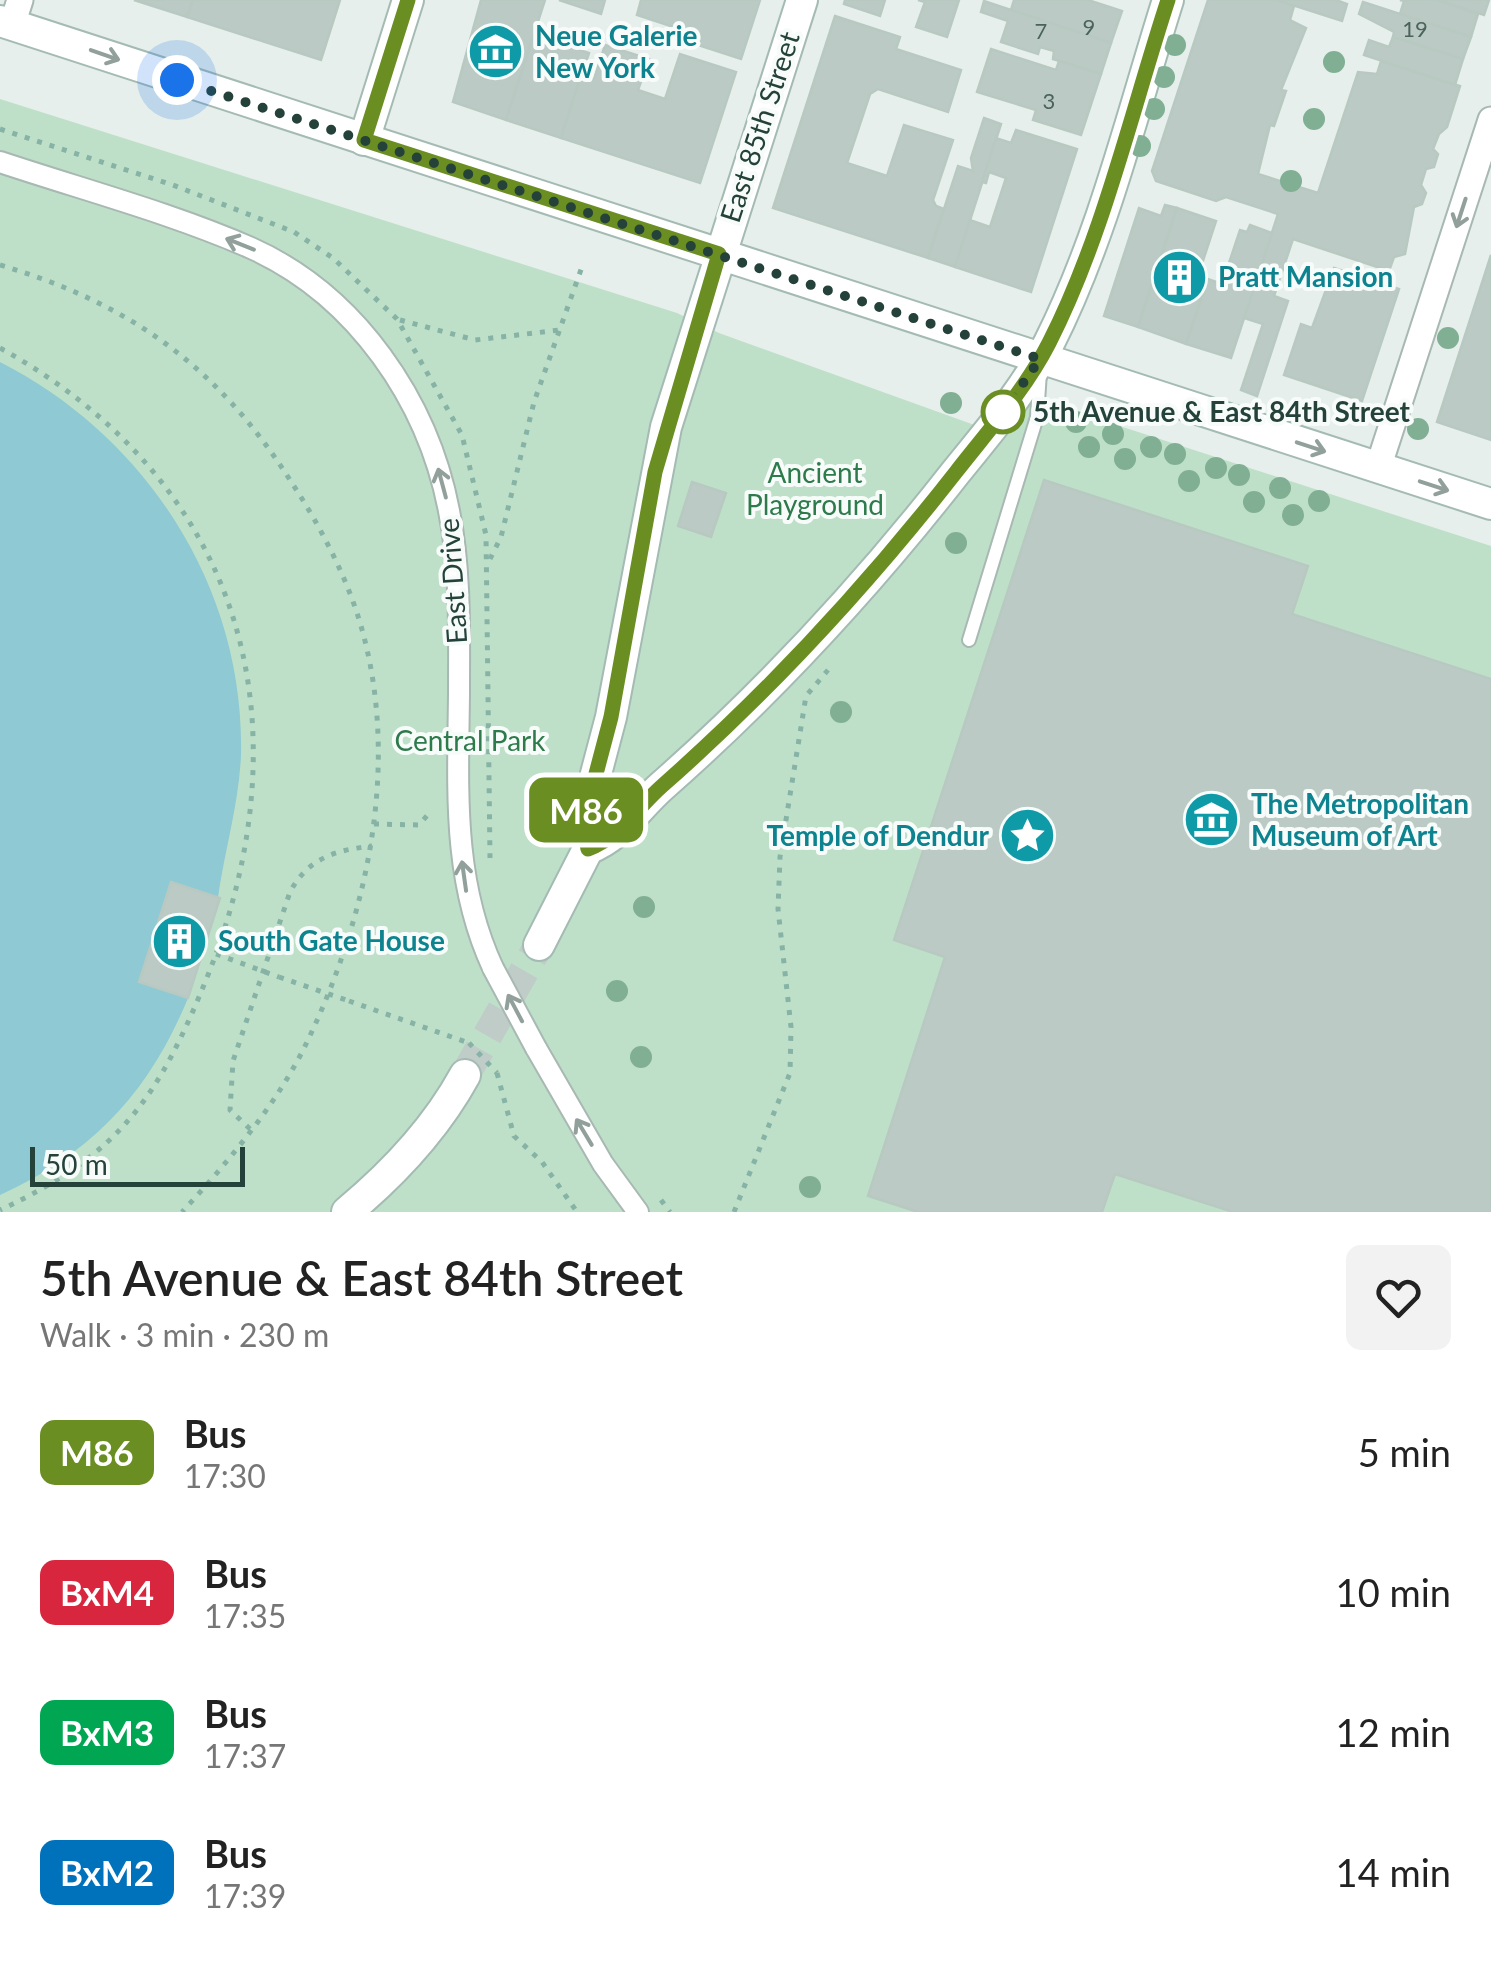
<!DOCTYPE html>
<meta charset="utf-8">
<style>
:root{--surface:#fff;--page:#f2f2f2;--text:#222;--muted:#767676}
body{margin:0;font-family:Lato,sans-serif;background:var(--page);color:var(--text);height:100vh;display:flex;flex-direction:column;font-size:38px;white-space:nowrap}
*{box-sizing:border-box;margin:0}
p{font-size:32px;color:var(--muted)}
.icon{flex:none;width:55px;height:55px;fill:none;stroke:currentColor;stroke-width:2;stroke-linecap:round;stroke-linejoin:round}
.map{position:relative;height:1212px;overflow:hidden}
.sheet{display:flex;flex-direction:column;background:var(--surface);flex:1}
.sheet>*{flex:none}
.badge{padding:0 20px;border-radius:15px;font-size:35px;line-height:65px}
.scale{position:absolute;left:30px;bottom:25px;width:215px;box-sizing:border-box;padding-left:10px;border:5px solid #24423a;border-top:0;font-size:28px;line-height:35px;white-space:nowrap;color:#24423a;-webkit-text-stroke:8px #f7fbf9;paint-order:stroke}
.you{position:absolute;width:50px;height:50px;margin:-25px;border:8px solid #fff;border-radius:50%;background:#1a73e8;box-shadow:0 0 0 15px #1a73e833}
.map>.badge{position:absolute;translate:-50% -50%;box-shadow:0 0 0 5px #fff}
.round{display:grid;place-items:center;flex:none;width:105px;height:105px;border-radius:15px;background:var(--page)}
.summary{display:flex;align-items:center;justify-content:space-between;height:170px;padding:0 40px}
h1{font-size:48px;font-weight:600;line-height:75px}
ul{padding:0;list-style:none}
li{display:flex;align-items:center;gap:30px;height:140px;padding:0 40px}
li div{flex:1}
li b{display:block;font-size:38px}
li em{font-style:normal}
li .badge{min-width:110px;font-weight:700;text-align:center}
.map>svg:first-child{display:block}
</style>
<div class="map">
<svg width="1491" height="1212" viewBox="0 0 1491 1212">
<rect width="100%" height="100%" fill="#e6efeb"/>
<!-- green -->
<polygon fill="#bfe0c8" points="0,99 677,313 719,333 1005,436 1033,398 1491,546 1491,1212 0,1212"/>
<!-- water -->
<path fill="#8ec9d4" d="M 0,362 C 146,436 245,588 241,755 C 239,803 225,849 218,897 L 171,882 L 139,982 L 188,998 C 149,1093 92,1153 0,1195 Z"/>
<!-- building -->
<g fill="#bbcac4" stroke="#b8c9c2" stroke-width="2.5">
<polygon points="134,0 193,0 187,17"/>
<polygon points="193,0 340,0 321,60 187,17"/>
<polygon points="481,0 545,0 506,120 453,102"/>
<polygon points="559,0 605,0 601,14"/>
<polygon points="641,0 760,0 741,59 698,45 701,36 637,15"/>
<polygon points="845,0 885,0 880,16 844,4"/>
<polygon points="918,0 959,0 947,37 916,27 925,2"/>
<polygon points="1088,0 1122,11 1111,43 1011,10 1014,0"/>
<polygon points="1208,0 1277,0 1294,6 1290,20 1306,28 1281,90 1286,91 1274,126 1270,125 1258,174 1318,193 1358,72 1377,74 1381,61 1460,86 1447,127 1439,134 1433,149 1438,154 1434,167 1426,169 1421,185 1426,193 1422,204 1414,207 1405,254 1394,257 1389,271 1293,239 1274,296 1288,301 1257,396 1241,390 1263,324 1244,318 1278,214 1226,197 1216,201 1156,181 1152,171"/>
<polygon points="1277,0 1336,0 1347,4 1342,21"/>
<polygon points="1400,0 1437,0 1478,14 1471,37 1400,14 1404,1"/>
<polygon points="1437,0 1489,0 1484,15"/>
<polygon points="984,1 1111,43 1101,74 1053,59 1054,51 1040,47 1038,54 1001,42 1008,21 981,12"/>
<polygon points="1363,2 1471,37 1463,59 1393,37 1394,32 1359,14"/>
<polygon points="835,16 900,37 896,49 961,70 948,112 878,89 870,94 847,163 887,176 904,125 953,140 933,200 936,206 944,209 928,258 773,208"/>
<polygon points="534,35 589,53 561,138 506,120"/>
<polygon points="1393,37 1463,59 1455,85 1364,55 1369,40 1389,47"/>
<polygon points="605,45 649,59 638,90 665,99 680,54 736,72 700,183 561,138 581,75 594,79"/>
<polygon points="991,49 1056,70 1059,61 1101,74 1081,135 1033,120 1036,110 977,92"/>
<polygon points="984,118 1001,124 955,267 928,258 958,166 973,171 971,158"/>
<polygon points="1016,130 1077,149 1031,292 955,267 970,220 990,227 1006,178 989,172 986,183 982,182 996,138 1011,143"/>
<polygon points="1165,205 1177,208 1138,327 1104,316 1139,208 1161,216"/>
<polygon points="1177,208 1216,221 1198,276 1208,279 1186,344 1138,327"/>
<polygon points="1250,225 1272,233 1231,358 1186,344 1208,279 1222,284 1240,230 1247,232"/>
<polygon points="1491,255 1491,440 1437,422"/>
<polygon points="1334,268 1399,289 1362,401 1284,375 1301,324 1312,328"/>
<polygon points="1044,480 1308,566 1292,614 1491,679 1491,1212 1233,1212 1115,1174 1102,1212 918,1212 868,1196 945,957 894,940"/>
<polygon points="692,482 726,493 711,537 678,526"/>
<polygon points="171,882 220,898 188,998 139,982"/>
</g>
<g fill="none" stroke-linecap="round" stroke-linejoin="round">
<!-- secondary-tunnel -->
<polyline stroke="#bfccc8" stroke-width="30" stroke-dasharray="30 15" stroke-linecap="butt" points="465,1075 539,945"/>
<defs>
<polyline id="service" points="969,640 1037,417 1040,372"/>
<g id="pedestrian">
<path d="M 0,162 C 84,190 171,213 251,248 C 356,295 428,401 449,511 C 461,571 459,633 459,693 C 458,789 452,880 493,968"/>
<polyline points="536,1048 603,1164 638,1212"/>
</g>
<g id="minor">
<polyline points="12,25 20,0"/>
<polyline points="1378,468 1491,120"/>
</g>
<g id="secondary">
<polyline points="0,21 1491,504"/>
<polyline points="364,140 408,0"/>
<path d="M 588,849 C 621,836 636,809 662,786 C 771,690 866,587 956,472 C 989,431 1025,390 1049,343 C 1103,236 1132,114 1168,0"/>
<polyline points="539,945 588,849 583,823 611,717 666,427 802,0"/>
<path d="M 347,1212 C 394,1173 436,1128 465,1075"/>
</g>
</defs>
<!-- service casing -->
<use href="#service" stroke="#a8b8b2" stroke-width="16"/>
<!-- pedestrian casing -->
<use href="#pedestrian" stroke="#a8b8b2" stroke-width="24"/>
<!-- minor casing -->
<use href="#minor" stroke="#a8b8b2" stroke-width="29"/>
<!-- secondary casing -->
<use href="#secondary" stroke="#a4bbb3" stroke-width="34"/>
<!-- path -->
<g stroke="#86b3a5" stroke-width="5" stroke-dasharray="5 8" stroke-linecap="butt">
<polyline points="0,129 173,185 294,232 333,258 397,319 462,435 486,535 490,858"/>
<path d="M 0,265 C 129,303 217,366 290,480 C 321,527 350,582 364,637 C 399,772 366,919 307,1042 C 278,1103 228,1162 182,1212"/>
<polyline points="400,320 475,340 560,330"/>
<path d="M 0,348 C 244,483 308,722 208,975 C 159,1097 121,1154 0,1210"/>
<polyline points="490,559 501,537 534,402 583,264"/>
<polyline points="374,824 419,825 431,811"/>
<polyline points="216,954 279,977"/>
<polyline points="349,1001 469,1043"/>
<polyline points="497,1073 514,1136 542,1162 577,1212"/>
<path d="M 250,1129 L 230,1110 L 233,1061 L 290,892 C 308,858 336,850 372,846"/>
<polyline points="661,1200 670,1212"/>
<polyline points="734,1212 790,1073 791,1027 778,909 780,857 806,696 828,670"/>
</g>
<!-- service -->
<use href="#service" stroke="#fff" stroke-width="12"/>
<!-- pedestrian -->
<use href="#pedestrian" stroke="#fff" stroke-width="20"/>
<!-- minor -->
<use href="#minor" stroke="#fff" stroke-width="25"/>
<!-- secondary -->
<use href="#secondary" stroke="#fff" stroke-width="30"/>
<defs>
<polyline id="pedestrian-bridge" points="493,968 536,1048"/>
</defs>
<!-- pedestrian-bridge casing -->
<use href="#pedestrian-bridge" stroke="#a8b8b2" stroke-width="24" stroke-linecap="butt"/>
<!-- path-bridge -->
<g stroke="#86b3a5" stroke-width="5" stroke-dasharray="5 8" stroke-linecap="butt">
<polyline points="279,977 349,1001"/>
<polyline points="469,1043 497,1073"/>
</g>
<!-- pedestrian-bridge -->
<use href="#pedestrian-bridge" stroke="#fff" stroke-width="20"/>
</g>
<!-- trees -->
<g fill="#80af93">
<circle cx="1175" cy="45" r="11"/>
<circle cx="1334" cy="62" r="11"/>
<circle cx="1164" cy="77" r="11"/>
<circle cx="1154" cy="109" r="11"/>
<circle cx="1314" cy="119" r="11"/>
<circle cx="1140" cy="146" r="11"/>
<circle cx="1291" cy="181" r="11"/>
<circle cx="1448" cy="338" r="11"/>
<circle cx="951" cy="403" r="11"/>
<circle cx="1076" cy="422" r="11"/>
<circle cx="1418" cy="429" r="11"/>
<circle cx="1113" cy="434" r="11"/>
<circle cx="1089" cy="447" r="11"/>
<circle cx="1151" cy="447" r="11"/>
<circle cx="1175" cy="454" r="11"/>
<circle cx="1125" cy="459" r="11"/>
<circle cx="1216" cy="468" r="11"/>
<circle cx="1239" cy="475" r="11"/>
<circle cx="1189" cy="481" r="11"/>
<circle cx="1280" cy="488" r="11"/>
<circle cx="1319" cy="501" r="11"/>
<circle cx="1254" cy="502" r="11"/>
<circle cx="1293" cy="515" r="11"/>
<circle cx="956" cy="543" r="11"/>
<circle cx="841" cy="712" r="11"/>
<circle cx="644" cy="907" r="11"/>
<circle cx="617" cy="991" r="11"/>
<circle cx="641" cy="1057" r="11"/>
<circle cx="810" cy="1187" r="11"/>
</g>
<!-- one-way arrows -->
<defs><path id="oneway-shaft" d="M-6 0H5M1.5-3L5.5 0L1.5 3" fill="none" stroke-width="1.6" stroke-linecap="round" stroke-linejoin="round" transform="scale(2.5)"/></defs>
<g stroke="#92a09c">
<use href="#oneway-shaft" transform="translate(105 55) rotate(19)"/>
<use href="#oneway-shaft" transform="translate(1461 213) rotate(108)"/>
<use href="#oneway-shaft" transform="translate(240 244) rotate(-158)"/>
<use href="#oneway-shaft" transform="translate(1311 447) rotate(18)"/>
<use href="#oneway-shaft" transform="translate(442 483) rotate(-105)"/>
<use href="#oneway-shaft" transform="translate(1434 486) rotate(18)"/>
<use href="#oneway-shaft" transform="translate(464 876) rotate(-98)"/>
<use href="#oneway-shaft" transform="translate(515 1008) rotate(-118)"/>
<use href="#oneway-shaft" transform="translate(584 1132) rotate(-121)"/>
</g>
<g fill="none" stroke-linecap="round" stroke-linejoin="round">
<defs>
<path id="line" d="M 408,0 L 364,140 L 719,254 L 655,472 L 611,717 L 583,823 L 588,849 C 621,836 636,809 662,786 C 771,690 866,587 956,472 C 988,431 1025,390 1049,343 C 1103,237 1131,113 1168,0"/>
</defs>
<!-- line casing -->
<use href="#line" stroke="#fff" stroke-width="22"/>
<!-- line -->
<use href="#line" stroke="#6b8e23" stroke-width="15"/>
<!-- walk -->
<polyline stroke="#24423a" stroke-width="10" stroke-dasharray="0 18" points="177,80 1040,359 1003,412"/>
</g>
<!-- icons -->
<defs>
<symbol id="museum-disc" viewBox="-11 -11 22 22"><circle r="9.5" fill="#0f9aa8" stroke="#f7fbf9"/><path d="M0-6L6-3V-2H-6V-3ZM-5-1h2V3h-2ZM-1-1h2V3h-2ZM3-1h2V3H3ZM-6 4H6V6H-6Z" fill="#fff"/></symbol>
<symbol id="building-disc" viewBox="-11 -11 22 22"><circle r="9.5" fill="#0f9aa8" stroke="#f7fbf9"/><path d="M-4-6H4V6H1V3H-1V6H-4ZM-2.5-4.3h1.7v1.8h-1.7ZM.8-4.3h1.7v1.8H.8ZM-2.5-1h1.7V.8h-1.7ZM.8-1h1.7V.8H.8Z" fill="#fff"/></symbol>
<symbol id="sight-disc" viewBox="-11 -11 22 22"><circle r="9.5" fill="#0f9aa8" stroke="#f7fbf9"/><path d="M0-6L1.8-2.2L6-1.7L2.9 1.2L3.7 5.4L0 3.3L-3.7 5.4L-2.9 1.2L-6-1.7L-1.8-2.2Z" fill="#fff"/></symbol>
</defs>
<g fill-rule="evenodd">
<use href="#museum-disc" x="464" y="20" width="63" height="63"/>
<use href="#building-disc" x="1148" y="246" width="63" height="63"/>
<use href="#museum-disc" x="1180" y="788" width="63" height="63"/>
<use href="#sight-disc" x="996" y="804" width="63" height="63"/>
<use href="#building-disc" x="148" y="910" width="63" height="63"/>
</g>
<!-- markers -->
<circle fill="#fff" stroke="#6b8e23" stroke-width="5" cx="1003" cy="412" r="20"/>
<g text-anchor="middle" stroke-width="8" stroke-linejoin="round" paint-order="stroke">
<!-- number labels -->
<g font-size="22" fill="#4a645c">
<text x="1089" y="35">9</text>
<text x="1415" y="37">19</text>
<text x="1041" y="39">7</text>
<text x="1049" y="109">3</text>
</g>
<!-- culture labels -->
<g font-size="28" font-weight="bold" fill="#0d838f" stroke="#f7fbf9" text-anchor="start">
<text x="535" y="46">Neue Galerie<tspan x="535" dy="32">New York</tspan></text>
<text x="1218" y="287">Pratt Mansion</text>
<text x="1251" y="814">The Metropolitan<tspan x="1251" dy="32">Museum of Art</tspan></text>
<text x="989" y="846" text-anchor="end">Temple of Dendur</text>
<text x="218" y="951">South Gate House</text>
</g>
<!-- street labels -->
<g font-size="28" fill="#24423a" stroke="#f7fbf9">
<text transform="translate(760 127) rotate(-72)" y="10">East 85th Street</text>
<text transform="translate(453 581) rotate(-94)" y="10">East Drive</text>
</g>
<!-- stop labels -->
<g font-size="28" font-weight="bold" fill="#24423a" stroke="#f7fbf9" text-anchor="start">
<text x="1033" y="422">5th Avenue &amp; East 84th Street</text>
</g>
<!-- park labels -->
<g font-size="28" fill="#2d7a4b" stroke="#f7fbf9">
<text x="815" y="483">Ancient<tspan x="815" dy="32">Playground</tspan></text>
<text x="470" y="751">Central Park</text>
</g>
</g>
</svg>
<div class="scale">50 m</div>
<div class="you" style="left:177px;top:80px"></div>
<b class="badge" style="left:586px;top:810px;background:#6b8e23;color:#fff">M86</b>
</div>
<section class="sheet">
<div class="summary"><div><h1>5th Avenue &amp; East 84th Street</h1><p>Walk · 3 min · 230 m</p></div><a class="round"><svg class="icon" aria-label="heart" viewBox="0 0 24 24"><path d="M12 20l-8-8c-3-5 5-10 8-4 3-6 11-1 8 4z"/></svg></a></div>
<ul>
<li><span class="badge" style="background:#6b8e23;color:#fff">M86</span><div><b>Bus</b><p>17:30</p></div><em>5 min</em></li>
<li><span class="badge" style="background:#d7263d;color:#fff">BxM4</span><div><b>Bus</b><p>17:35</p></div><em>10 min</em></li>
<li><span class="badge" style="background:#00a651;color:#fff">BxM3</span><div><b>Bus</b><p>17:37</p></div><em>12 min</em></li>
<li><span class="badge" style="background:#0072bc;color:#fff">BxM2</span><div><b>Bus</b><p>17:39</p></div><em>14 min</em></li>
</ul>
</section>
